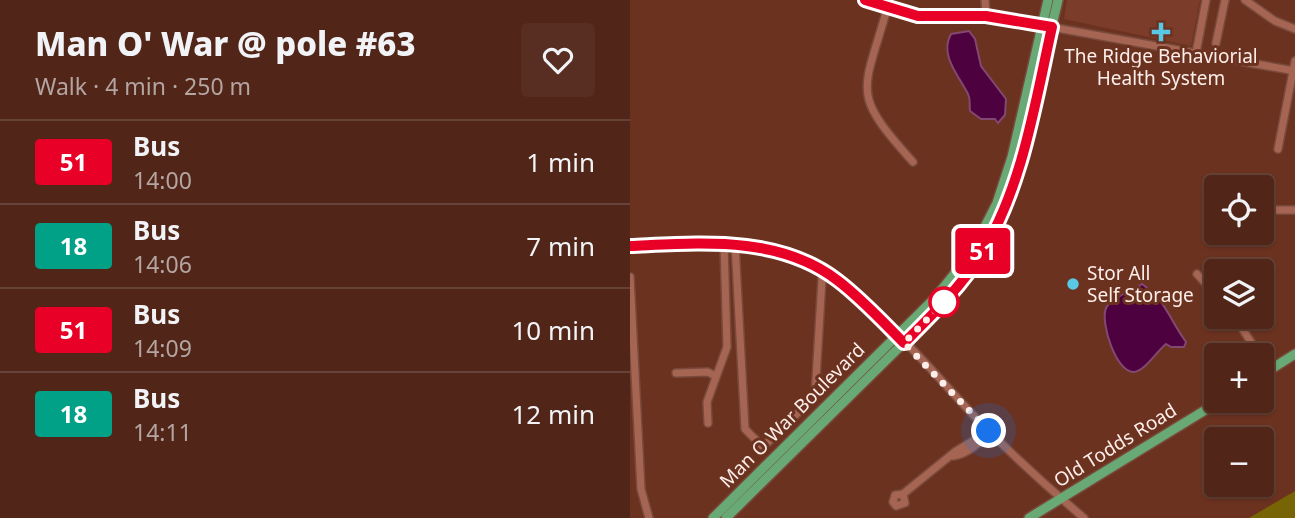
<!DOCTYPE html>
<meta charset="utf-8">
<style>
:root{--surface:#512618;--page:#572e21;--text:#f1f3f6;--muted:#b4a5a2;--line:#674337}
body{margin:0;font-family:"Noto Sans",sans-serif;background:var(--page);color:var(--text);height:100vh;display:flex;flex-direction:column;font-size:26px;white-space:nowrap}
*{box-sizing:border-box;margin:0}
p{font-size:23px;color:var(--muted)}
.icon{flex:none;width:38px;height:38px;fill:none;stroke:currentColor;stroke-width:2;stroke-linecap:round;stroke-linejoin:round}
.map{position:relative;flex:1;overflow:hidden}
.drawer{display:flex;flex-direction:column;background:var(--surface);width:630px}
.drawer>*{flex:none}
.badge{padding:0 14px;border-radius:5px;font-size:24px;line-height:46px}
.fabs{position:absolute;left:574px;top:175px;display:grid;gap:14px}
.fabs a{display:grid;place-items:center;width:70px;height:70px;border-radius:7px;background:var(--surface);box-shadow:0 2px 5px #0004,0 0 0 2px var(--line);font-size:35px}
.you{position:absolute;width:35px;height:35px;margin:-18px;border:5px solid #fff;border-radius:50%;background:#1a73e8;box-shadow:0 0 0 10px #1a73e833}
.map>.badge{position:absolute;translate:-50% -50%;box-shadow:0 0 0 4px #fff}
.round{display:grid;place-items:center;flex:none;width:74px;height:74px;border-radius:7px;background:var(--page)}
.head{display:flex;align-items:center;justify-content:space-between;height:119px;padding:0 35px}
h1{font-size:33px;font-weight:800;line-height:52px}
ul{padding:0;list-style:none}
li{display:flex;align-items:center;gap:21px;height:84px;padding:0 35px;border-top:2px solid var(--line)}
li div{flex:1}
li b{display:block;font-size:26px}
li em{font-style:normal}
li .badge{min-width:77px;font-weight:700;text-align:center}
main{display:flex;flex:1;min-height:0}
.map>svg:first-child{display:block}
</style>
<main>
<section class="drawer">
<div class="head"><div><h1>Man O' War @ pole #63</h1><p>Walk · 4 min · 250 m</p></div><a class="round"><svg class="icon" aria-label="heart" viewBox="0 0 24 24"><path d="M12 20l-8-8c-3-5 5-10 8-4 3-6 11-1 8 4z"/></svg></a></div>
<ul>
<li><span class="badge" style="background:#e80027;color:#fff">51</span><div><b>Bus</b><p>14:00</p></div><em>1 min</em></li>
<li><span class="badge" style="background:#00a186;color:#fff">18</span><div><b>Bus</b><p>14:06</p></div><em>7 min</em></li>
<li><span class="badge" style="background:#e80027;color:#fff">51</span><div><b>Bus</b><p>14:09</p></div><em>10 min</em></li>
<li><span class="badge" style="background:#00a186;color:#fff">18</span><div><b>Bus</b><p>14:11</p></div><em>12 min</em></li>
</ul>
</section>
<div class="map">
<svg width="665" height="518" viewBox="0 0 665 518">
<rect width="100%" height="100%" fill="#6c3220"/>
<!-- built -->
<polygon fill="#7b3c29" points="437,0 570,0 561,46 434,19"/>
<!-- green -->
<polygon fill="#776505" points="665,491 665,518 619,518"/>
<!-- water -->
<g fill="#4d013f" stroke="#824872" stroke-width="2">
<path d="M 339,31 L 345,39 L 351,66 L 376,99 L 375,115 L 368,123 L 365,119 L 351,119 L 340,111 C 339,104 341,100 338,94 C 329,76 309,55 321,34 Z"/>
<path d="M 512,284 C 537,302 539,319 556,342 L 554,347 L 541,347 L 536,344 C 527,351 515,371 504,372 C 486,373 470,322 476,308 C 482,297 501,291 512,284 Z"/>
</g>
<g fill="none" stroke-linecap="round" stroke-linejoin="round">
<defs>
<g id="minor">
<polyline points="235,0 279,14 371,18 665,71"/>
<polyline points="355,0 356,16"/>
<polyline points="615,0 645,21 665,29"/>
<path d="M 257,9 C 233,94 220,92 283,162"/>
<polyline points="586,43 595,0"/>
<polyline points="566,53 576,0"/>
<polyline points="648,149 665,61"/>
<polyline points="632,210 665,210"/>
<polyline points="105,244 115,429 133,447 185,396 192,279 197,274"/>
<path d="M 0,246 C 51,244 104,238 153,253 C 225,276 294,363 345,417 C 380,453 416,486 454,518"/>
<polyline points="567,274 586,295"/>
<polyline points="0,277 11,489 19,518"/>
<polyline points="605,317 629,355"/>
<polyline points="632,362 636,372"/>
<polyline points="46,373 78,372 85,376"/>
<polyline points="78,423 77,402 97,347 94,244"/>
<path d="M 323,456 C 336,455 352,442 359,431"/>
<polyline points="273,494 275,503 266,506 263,502 265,495 273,494 326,451 359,431"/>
</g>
<g id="major">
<polyline points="632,375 665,354"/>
<polyline points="83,518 305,298 342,252 367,203 382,157 418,0"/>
<polyline points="96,518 305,312 351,254 367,226 386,177 428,0"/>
<polyline points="399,518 590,401"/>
</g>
</defs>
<!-- minor casing -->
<use href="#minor" stroke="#784a3c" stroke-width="10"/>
<!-- major casing -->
<use href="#major" stroke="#784a3c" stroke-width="12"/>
<!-- minor -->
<use href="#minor" stroke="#a56552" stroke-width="7"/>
<!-- major -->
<use href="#major" stroke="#68a975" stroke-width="9"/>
</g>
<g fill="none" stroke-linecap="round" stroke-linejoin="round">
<defs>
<path id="line" d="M 0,246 C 70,243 148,235 207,280 C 231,298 253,322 274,343 C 302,315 331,287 352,253 C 393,185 405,103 422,27 L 356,16 L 288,16 L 235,0"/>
</defs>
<!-- line casing -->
<use href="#line" stroke="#fff" stroke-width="16"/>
<!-- line -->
<use href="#line" stroke="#e80027" stroke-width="10"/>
<!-- walk -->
<polyline stroke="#fdeeea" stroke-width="7" stroke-dasharray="0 12.6" points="314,302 274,343 359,431"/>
</g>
<!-- markers -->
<g fill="#59c8e5" stroke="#6c3220" stroke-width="2.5">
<path d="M527.5 21.5h7v7h7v7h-7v7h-7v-7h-7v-7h7z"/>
<circle cx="443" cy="284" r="7"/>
</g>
<circle fill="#fff" stroke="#e80027" stroke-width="3.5" cx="314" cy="302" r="14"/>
<g text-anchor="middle" stroke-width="6" stroke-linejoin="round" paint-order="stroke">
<!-- poi labels -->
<g font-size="19" fill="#fdeeea" stroke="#6c3220">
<text x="531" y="63">The Ridge Behaviorial<tspan x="531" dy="22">Health System</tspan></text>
<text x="457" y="280" text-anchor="start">Stor All<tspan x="457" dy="22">Self Storage</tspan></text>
</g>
<!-- street labels -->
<g font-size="19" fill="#fdeeea" stroke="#6c3220">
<text transform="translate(162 415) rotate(-45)" y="7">Man O War Boulevard</text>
<text transform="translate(485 445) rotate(-32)" y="7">Old Todds Road</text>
</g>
</g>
</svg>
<div class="fabs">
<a><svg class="icon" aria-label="locate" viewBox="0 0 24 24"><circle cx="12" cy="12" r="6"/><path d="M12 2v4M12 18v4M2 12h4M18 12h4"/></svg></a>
<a><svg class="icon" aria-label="layers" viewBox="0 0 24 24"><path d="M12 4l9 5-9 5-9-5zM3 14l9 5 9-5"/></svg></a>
<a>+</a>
<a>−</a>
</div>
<div class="you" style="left:359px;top:431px"></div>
<b class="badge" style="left:353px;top:251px;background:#e80027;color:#fff">51</b>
</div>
</main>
